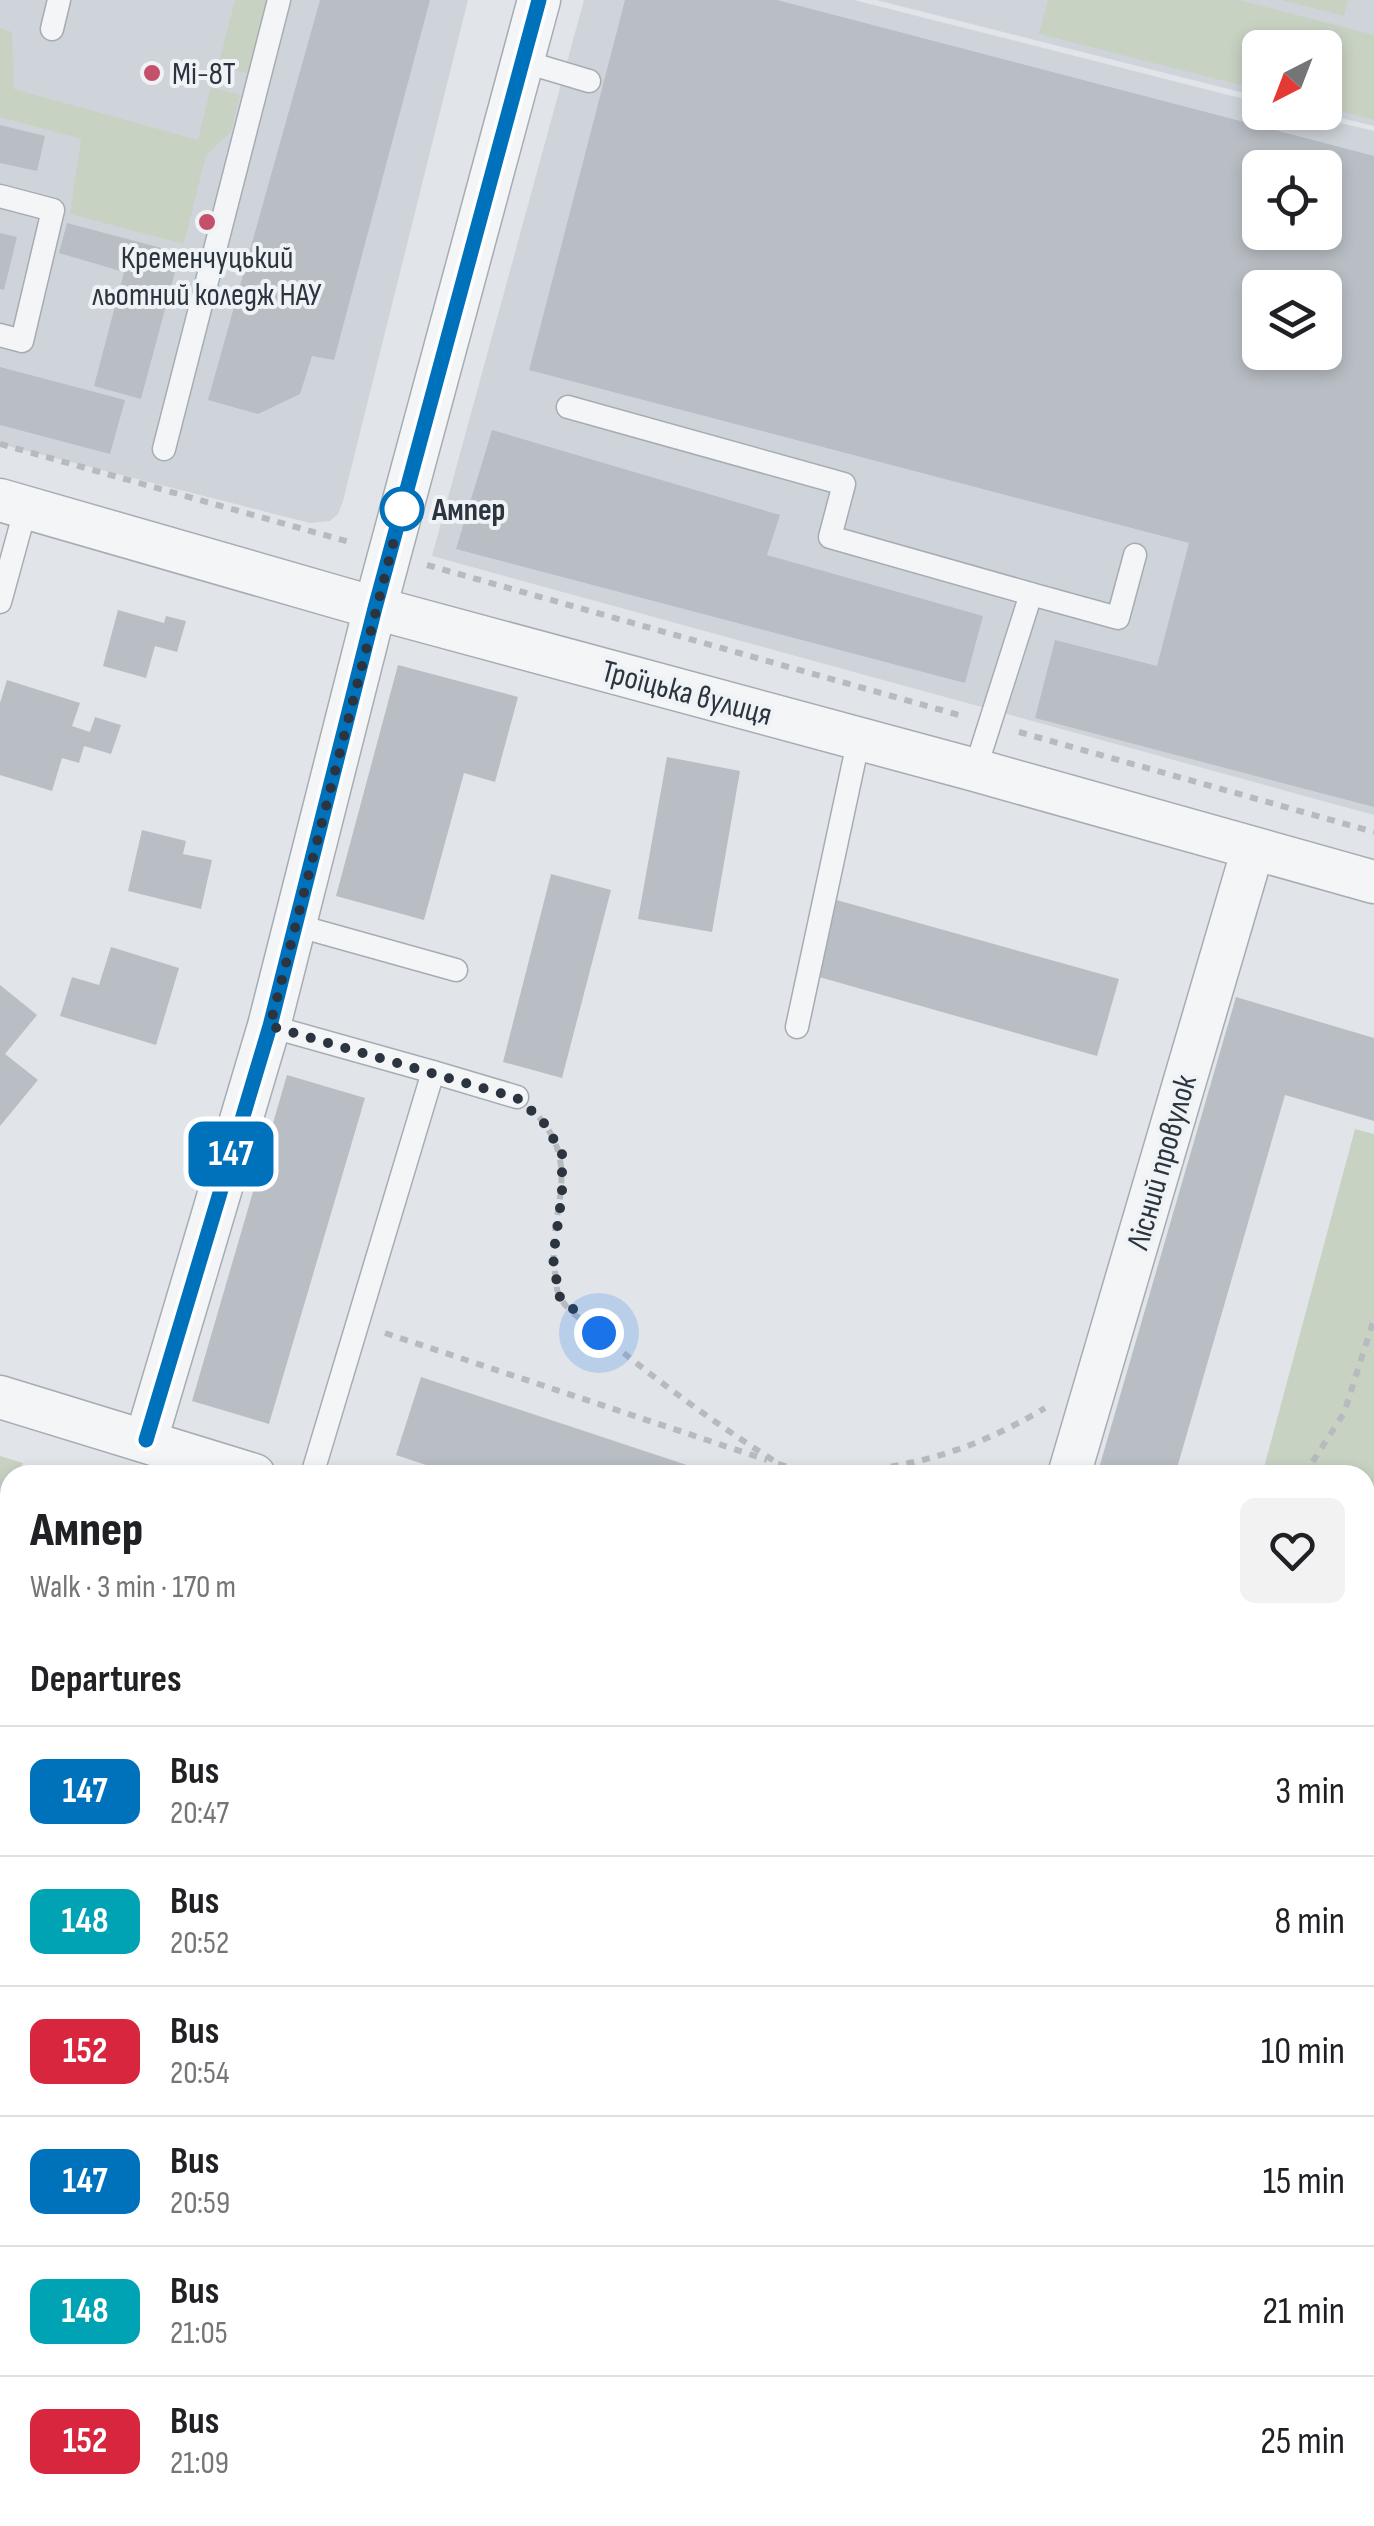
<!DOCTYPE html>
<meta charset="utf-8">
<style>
:root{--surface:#fff;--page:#f2f2f2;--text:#202124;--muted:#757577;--line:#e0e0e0}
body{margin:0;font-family:"Sofia Sans Condensed",sans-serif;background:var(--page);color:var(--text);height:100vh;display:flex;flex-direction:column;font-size:38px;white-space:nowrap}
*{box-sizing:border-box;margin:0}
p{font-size:32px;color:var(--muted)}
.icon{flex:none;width:55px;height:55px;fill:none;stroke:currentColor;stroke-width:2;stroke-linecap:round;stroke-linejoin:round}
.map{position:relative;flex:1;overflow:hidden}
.sheet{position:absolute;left:0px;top:1465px;width:1375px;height:1062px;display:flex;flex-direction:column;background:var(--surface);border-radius:30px 30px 0 0;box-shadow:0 5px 15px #0003}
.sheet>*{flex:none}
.badge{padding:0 20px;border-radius:15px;font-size:35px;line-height:65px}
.needle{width:65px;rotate:222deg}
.buttons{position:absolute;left:1242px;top:30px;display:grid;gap:20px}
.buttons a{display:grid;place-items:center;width:100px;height:100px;border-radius:15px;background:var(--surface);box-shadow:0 5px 15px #0003;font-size:50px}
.you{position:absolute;width:50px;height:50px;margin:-25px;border:8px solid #fff;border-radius:50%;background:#1a73e8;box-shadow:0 0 0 15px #1a73e833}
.map>.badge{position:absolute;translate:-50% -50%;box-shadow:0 0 0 5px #fff}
h2{padding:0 30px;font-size:38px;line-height:90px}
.round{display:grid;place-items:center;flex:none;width:105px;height:105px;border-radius:15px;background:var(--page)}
.headline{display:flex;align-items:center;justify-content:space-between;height:170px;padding:0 30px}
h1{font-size:48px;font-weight:800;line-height:75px}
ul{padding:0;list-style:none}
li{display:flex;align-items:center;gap:30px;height:130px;padding:0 30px;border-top:2px solid var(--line)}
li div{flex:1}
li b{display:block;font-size:38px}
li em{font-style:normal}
li .badge{min-width:110px;font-weight:700;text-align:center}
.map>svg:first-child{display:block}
</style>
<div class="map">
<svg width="1374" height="2526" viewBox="0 0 1374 2526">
<rect width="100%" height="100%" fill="#e1e5e9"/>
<!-- built -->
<g fill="#cfd4da" fill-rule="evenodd">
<polygon points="0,0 468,0 343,501 338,514 330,521 310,523 0,444"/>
<path d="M 584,0 L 854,0 L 1260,103 L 1260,112 L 1299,113 L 1374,131 L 1374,815 L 432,556 ZM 1260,168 L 1325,168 L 1325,232 L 1260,232 ZM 1260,288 L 1325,288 L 1325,352 L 1260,352 Z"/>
<polygon points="876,0 1374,0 1374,126 1320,113 1325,112 1325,48 1260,48 1260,97"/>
<polygon points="10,2180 10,2518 528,2518 522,2526 0,2526 0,2184"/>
</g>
<!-- green -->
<g fill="#c8d2c3">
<polygon points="235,0 268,0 250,74 218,66"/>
<polygon points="1048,0 1239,0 1374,35 1374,120 1325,107 1325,48 1260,48 1260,90 1039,34"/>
<polygon points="1281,0 1348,0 1344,16"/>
<polygon points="0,28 12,32 14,89 198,140 211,87 240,95 231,132 206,155 184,244 70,214 81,139 0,117"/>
<polygon points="1355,1129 1374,1134 1374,1809 1365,1807 1365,1641 1374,1611 1365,1608 1365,1475 1262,1475"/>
<polygon points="0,1456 23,1463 16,1475 10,1475 10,1485 0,1502"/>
</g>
<!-- building -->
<g fill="#b9bec5" fill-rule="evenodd">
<polygon points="320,0 430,0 334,360 312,356 300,394 258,414 208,400"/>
<path d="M 625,0 L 777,0 L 1374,156 L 1374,807 L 1035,718 L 1055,640 L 1157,666 L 1189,543 L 529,370 ZM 1260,168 L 1325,168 L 1325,232 L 1260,232 ZM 1260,288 L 1325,288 L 1325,352 L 1260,352 Z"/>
<polygon points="0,125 45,136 37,171 0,163"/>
<polygon points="67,223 180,253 141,399 94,386 124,272 59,253"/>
<polygon points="0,233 17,237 4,290 0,289"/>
<polygon points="0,367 125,400 110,454 0,425"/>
<polygon points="492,430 780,515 767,555 983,616 965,683 456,549"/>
<polygon points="118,610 164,623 166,616 186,621 177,652 155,646 146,678 103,666"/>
<polygon points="398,665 518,697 495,782 464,773 424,920 336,896"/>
<polygon points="7,680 80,703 72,726 90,732 95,717 121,725 111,754 84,746 79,763 62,758 52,791 0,775 0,703"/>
<polygon points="667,757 740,771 712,932 638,919"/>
<polygon points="142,830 186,841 183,854 212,860 201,909 128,891"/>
<polygon points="551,874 611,890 562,1078 503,1062"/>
<polygon points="833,899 1119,979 1097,1056 812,975"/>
<polygon points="111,947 179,968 156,1045 60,1016 72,977 99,985"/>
<polygon points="0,985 37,1015 5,1054 38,1080 0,1126"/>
<polygon points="1236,997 1374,1038 1374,1121 1285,1095 1175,1475 1097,1475"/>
<polygon points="287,1075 365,1098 269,1424 192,1401"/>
<polygon points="421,1377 714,1474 714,1475 456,1475 396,1455"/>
<polygon points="1365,1848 1374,1850 1374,1972 1366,1999"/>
<polygon points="0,2292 10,2301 10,2463 0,2475"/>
<polygon points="10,2490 10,2518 228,2518 239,2526 14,2526 0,2514 0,2502"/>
<polygon points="587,2518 731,2518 724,2526 579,2526"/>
</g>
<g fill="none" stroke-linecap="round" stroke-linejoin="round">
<defs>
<g id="service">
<polyline points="52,29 59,0"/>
<polyline points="522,61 589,81"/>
<polyline points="0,196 53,210 22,341 0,335"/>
<polyline points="568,407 844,484 830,537 1031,594"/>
<polyline points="164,449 279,0"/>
<polyline points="0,602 26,507"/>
<polyline points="975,770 1031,594 1118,618 1135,555"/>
<polyline points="295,925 456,970"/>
<polyline points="269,1026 433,1072 312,1475"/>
<polyline points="797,1027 859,738"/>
<polyline points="433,1072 517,1097"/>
<polyline points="0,1852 10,1867"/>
<polyline points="0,2067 10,2058"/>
<polyline points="1365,2124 1374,2107"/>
<polyline points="0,2253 10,2261"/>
<polyline points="1365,2271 1374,2259"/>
<polyline points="313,2518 323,2526"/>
<polyline points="1180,2526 1185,2518"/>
</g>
<g id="minor">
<polyline points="0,500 375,608 975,770 1374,882"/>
<polyline points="0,1397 254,1475"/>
<polyline points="146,1440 269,1026 375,608 539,0"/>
<polyline points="1069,1475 1253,849"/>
</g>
</defs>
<!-- service casing -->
<use href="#service" stroke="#a7acb3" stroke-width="25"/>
<!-- minor casing -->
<use href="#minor" stroke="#a7acb3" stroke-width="45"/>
<!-- path -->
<g stroke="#b7bbc0" stroke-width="6" stroke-dasharray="8 8" stroke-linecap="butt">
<polyline points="0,444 353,543"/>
<polyline points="427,565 959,715"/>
<polyline points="1019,732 1374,832"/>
<path d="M 539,1117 C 584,1170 546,1215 555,1272 C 556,1279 556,1289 559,1295 C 566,1312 590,1325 604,1337 C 660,1383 717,1425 779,1464"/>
<polyline points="385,1333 767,1460"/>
<polyline points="778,1464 815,1475"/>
<path d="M 811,1473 C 898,1473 970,1453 1045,1408"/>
<polyline points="1304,1475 1344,1413 1374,1319"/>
<polyline points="1365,1580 1374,1588"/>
<polyline points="1365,1724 1374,1692"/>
<polyline points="1365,1817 1374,1820"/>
</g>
<!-- service -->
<use href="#service" stroke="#f3f5f7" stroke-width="22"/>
<!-- minor -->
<use href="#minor" stroke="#f3f5f7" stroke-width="42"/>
</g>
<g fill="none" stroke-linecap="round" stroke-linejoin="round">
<defs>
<polyline id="line" points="146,1440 270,1026 375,608 539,0"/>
</defs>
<!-- line casing -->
<use href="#line" stroke="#fff" stroke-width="22"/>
<!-- line -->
<use href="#line" stroke="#0072bc" stroke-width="15"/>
<!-- walk -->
<polyline stroke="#2b343f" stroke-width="10" stroke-dasharray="0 18" points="402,509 270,1026 517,1098 542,1120 562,1153 562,1194 553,1258 559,1296 599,1333"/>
</g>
<!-- markers -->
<g fill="#c4506a" stroke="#f0f3f6" stroke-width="4">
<circle cx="152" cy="73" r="10"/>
<circle cx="207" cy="222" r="10"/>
</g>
<circle fill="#fff" stroke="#0072bc" stroke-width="5" cx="402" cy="509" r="20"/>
<g text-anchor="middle" stroke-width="8" stroke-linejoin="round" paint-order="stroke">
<!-- poi labels -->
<g font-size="32" fill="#2b343f" stroke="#f0f3f6" text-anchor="start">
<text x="172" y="84">Мі-8Т</text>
<text x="207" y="268" text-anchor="middle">Кременчуцький<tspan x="207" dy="37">льотний коледж НАУ</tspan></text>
</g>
<!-- stop labels -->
<g font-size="32" font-weight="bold" fill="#2b343f" stroke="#f0f3f6" text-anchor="start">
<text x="432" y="520">Ампер</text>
</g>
<!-- street labels -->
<g font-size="32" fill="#2b343f" stroke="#f0f3f6">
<text transform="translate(687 692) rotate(15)" y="11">Троїцька вулиця</text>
<text transform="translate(1161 1162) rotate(-74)" y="11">Лісний провулок</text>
</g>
</g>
</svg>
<div class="buttons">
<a><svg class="needle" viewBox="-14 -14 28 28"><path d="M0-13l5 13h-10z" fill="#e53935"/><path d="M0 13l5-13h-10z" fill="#757577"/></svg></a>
<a><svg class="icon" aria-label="locate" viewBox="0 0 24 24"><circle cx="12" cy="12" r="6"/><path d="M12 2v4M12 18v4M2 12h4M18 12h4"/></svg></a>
<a><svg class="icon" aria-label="layers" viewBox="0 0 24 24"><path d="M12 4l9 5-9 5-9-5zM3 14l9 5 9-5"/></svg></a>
</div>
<div class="you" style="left:599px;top:1333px"></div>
<b class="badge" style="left:231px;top:1154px;background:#0072bc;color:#fff">147</b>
<section class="sheet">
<div class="headline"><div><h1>Ампер</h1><p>Walk · 3 min · 170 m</p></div><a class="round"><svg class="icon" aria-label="heart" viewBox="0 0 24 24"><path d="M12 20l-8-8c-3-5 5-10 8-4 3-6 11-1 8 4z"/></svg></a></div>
<h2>Departures</h2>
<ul>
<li><span class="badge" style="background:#0072bc;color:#fff">147</span><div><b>Bus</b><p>20:47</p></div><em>3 min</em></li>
<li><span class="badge" style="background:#00a3b4;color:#fff">148</span><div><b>Bus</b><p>20:52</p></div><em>8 min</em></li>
<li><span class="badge" style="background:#d7263d;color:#fff">152</span><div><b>Bus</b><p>20:54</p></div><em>10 min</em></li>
<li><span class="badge" style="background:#0072bc;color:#fff">147</span><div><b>Bus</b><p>20:59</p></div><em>15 min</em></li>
<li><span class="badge" style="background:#00a3b4;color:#fff">148</span><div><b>Bus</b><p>21:05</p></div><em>21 min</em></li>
<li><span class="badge" style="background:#d7263d;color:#fff">152</span><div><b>Bus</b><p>21:09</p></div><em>25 min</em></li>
</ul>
</section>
</div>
